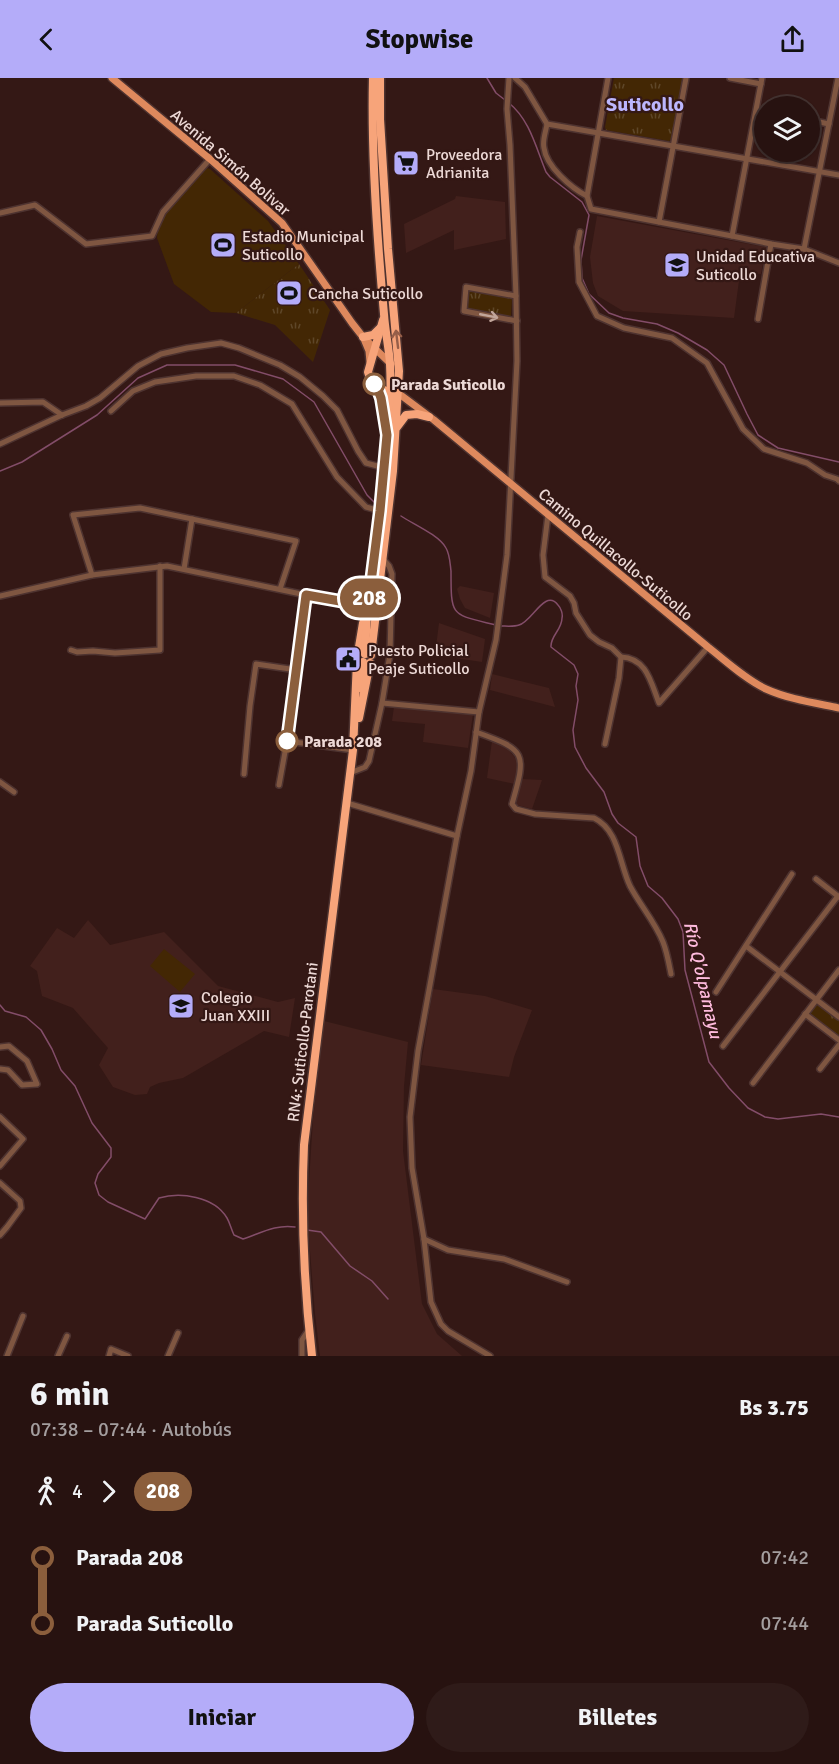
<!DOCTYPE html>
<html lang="es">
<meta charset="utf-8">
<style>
:root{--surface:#271210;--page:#2f1b19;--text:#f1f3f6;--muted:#a49e9f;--line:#433230;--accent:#b4acf9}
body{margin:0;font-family:Signika,sans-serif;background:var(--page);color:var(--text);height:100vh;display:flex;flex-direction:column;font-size:22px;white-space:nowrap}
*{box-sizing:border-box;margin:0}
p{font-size:20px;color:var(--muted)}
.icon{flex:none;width:33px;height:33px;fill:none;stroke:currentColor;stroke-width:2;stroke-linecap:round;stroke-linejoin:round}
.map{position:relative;height:1278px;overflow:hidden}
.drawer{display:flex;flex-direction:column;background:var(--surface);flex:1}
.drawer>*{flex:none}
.badge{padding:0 12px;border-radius:20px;font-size:21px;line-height:39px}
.fabs{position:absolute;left:754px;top:18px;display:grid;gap:12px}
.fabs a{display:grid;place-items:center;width:66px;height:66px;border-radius:50%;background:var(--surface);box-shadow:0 2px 4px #0004,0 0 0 2px var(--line);font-size:30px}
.map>.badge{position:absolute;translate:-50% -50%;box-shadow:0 0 0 3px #fff}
.legs{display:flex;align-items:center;gap:9px;height:66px;padding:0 30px;font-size:20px}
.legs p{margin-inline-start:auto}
.overview{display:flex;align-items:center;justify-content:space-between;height:102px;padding:0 30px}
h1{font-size:33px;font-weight:700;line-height:45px}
.cta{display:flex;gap:12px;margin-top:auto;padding:12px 30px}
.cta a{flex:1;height:69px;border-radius:36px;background:var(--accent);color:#111;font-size:24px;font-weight:700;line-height:69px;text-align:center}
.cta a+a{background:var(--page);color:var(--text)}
ul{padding:0 30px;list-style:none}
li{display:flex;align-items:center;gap:21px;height:66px;font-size:22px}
li i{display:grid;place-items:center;width:9px;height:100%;margin:0 8px;background:currentColor}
li i::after{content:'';width:15px;height:15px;margin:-8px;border:4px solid;border-radius:50%;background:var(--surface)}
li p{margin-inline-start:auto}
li:first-child i{background:linear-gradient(#0000 50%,currentColor 0)}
li:last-child i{background:linear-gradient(currentColor 50%,#0000 0)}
header{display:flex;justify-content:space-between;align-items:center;height:78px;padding:0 30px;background:var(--accent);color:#111;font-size:27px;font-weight:700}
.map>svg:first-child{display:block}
</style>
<header><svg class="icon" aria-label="back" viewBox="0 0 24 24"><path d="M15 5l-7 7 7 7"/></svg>Stopwise<svg class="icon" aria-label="share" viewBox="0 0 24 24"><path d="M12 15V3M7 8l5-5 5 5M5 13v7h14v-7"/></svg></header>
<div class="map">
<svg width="839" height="1278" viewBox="0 0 839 1278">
<defs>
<pattern id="park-tufts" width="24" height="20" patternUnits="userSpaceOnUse" patternTransform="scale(1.5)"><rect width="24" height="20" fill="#432704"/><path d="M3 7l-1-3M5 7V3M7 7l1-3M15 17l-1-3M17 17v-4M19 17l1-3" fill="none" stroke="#5e4628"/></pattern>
</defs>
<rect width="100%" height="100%" fill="#341815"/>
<!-- built -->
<g fill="#42201c">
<polygon points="456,118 505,124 506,161 454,172 454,152 406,175 404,146 455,121"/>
<polygon points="597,138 766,169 761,196 740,195 734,240 623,233 598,218 593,205 590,179"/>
<polygon points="460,508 494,515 490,540 465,530 460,521 457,511"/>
<polygon points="439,545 485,561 482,584 435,577"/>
<polygon points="492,596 549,610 555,629 490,612"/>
<polygon points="394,629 473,636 468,670 423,664 425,646 392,643"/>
<polygon points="492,663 508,671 516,681 517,690 515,706 487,700"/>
<polygon points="522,701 542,702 532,731 517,727 516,724"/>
<polygon points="88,842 110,867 164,854 218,908 278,924 295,920 289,959 264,953 183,1000 159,1005 150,1009 147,1016 135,1017 113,1009 99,987 108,970 73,930 42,918 37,893 30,888 57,850 74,860"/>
<polygon points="433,911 485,918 532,932 514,979 509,999 421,987"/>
<polygon points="324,943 408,964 404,1008 403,1073 422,1226 437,1256 462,1278 320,1278 315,1236 307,1135 313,1041"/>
</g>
<!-- grass -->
<g fill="#432704">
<polygon points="207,90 210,91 268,143 299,186 236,235 211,234 174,206 157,160 158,147 166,135"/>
<polygon points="164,871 195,896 180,914 150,888"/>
</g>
<!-- park -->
<g fill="url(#park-tufts)">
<polygon points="614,0 683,0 672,60 669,63 606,52 605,49"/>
<polygon points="299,186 330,232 313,284 275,247 236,235"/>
<polygon points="473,212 512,220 511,238 508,238 469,231 467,229 468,214"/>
<polygon points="816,925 839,942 839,958 808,935"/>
</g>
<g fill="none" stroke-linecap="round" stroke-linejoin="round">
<!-- stream -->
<g stroke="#834d69" stroke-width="1.5">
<polyline points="487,0 496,15 505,22"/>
<path d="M 509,25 C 530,42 536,70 546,94 L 550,99 L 582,124 L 589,137 L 581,182 L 582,200 L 589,216 L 609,235 L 623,240 L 657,246 L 678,255 L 707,272 L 724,287 L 747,336 L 758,357 L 778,370 L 839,384"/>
<polyline points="0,393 22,384 97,337 138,300 167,287 235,287 283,301 314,324 367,417 374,424"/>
<path d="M 401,438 C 413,446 439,457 446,470 C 450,477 450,485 451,493 C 451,540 451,536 496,547"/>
<path d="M 500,548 C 506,548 514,549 519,547 C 532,544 545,510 558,527 C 561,530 563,536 562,540 C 562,552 550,558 551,569 L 574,587 L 578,596 L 576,608 L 578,622 L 573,652 L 575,669 L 586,690 L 604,714 L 612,736 L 618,745 L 636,759 L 640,788 L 648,808 L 662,820 L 678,841 L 683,854 L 685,892 L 709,984 L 729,1010 L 748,1030 L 765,1039 L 778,1041 L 821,1036 L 839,1039"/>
<path d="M 0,927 L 5,933 L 26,939 L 41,952 L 52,971 L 61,992 L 75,1008 L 92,1045 L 111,1070 L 111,1079 L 98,1096 L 95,1105 L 99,1117 L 108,1124 L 145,1141 L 159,1120 C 180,1114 214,1118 227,1140 C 230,1145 231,1151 234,1157 L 243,1161 C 261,1155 276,1146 295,1149"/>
<polyline points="307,1152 321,1154 350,1188 372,1203 388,1221"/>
</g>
<defs>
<g id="minor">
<polyline points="515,0 525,9 547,46 839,97"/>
<polyline points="730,0 761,6"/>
<polyline points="810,42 829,46"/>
<path d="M 547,46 C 546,53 542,63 544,70 C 546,88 571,110 587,118 L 591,131 L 732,158 L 771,166 L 804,171 L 839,185"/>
<polyline points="587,118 608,0"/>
<polyline points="0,135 35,127 86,166 152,158 163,134 210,81"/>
<polyline points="659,144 686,0"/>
<polyline points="580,154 577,169 579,204 597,238 624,250 672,260 707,285 743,351 764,371 807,385 825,397 837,401 839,403"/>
<polyline points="732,158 762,0"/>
<polyline points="804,171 838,0"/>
<polyline points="516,218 466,209 464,233 517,243"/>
<polyline points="758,241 771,166"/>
<polyline points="0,325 43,324 62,337"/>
<polyline points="111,333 133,313 155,304 196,298 234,298 260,307 292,326 337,399 366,429 380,433"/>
<polyline points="0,366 62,337 86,328 100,320 138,288 161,276 187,270 221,265 239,270 280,287 300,299 323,318 337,332 358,373 366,385 385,390"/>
<path d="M 548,437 L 543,477 L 545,499 L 570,518 L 574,525 L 576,535 L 590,557 L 599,564 L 612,570 L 621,579 C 647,580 651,605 659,625 L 708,569"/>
<polyline points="184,491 192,441"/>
<polyline points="92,497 73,437 140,430 296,463 280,511"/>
<polyline points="0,518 92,497 167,488 306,517 368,528"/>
<polyline points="71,572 77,574 93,573 115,575 160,572 160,488"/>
<polyline points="382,625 479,634"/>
<path d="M 476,654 C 526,672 527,674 512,726 L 516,731 L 535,736 L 594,740 C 619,752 619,785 630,808 C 640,827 655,844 663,864 C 667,874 669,886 671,896"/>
<polyline points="287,663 353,672"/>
<polyline points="605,666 619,600 621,579"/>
<polyline points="350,695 365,689 369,683 382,625 390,576 392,496 389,488 383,481"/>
<polyline points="244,696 250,628 256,586 297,592"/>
<polyline points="0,704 14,714"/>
<polyline points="279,707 287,663 306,517"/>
<polyline points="347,725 457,758"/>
<polyline points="816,801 839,819"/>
<polyline points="746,868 839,939"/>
<polyline points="716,914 792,796"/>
<polyline points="805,936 839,962"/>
<polyline points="723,968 838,818"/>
<polyline points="0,969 9,968 27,983 37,1006 22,1007 8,992 0,991"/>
<polyline points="820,991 839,967"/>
<polyline points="753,1005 839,892"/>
<polyline points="0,1039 23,1061 0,1088"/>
<polyline points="0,1105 20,1123 21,1130 7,1149 0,1157"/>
<polyline points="424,1161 448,1172 504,1181 567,1204"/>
<polyline points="7,1278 23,1238"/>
<polyline points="58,1278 67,1258"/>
<polyline points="109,1278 111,1271 128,1278"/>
<polyline points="168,1278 178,1255"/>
<polyline points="302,1278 302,1262 308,1253"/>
<polyline points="490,1278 448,1253 441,1246 431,1224 424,1161 412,1090 410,1039 418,973 457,758 471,693 479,634 496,562 507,477 517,283 516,218 510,67 507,31 509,0"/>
</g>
<g id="major">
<polyline points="112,0 210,81 282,145 352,245 363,259 391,286"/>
<polyline points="364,261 369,273 370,284"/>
<path d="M 394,315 L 398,315 L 434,342 L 708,569 C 726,583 745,601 766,611 C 788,621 815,625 839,630"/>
</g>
<g id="highway">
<path d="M 383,242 L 368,294 C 371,306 379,311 390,314"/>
<polyline points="363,259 373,257 379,251"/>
<polyline points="377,309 385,341"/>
<polyline points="397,349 406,337 417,336 429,339"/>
<polyline points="358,575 363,545"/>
<path d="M 365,576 C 366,560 366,543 368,526 C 375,447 394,366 390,286 C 389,270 385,253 384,236 C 377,160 371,77 373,0"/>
<polyline points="371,577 393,393 399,293 388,171 380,41 380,0"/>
<polyline points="360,610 363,584"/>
<polyline points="359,640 370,585"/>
<path d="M 312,1278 C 304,1208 301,1137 304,1067 L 353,672 L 357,583"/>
</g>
</defs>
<!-- minor casing -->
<use href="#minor" stroke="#4e3330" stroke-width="8"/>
<!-- major casing -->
<use href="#major" stroke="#4e3330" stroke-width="10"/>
<!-- highway casing -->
<use href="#highway" stroke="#4e3330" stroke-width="11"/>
<!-- minor -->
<use href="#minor" stroke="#7f5641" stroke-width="5"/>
<!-- major -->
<use href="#major" stroke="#de895d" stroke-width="7"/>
<!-- highway -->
<use href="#highway" stroke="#f7a47a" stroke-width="8"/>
</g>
<!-- one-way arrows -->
<defs><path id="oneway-shaft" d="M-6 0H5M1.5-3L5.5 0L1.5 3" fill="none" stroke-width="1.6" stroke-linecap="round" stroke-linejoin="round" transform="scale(1.5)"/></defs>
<use stroke="#c1a59a" href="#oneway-shaft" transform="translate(489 238) rotate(11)"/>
<use stroke="#965e48" href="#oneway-shaft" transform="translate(397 261) rotate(-97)"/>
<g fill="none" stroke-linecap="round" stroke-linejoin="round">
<defs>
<polyline id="line-1" points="287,663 306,517 368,528 380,433 387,357 381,320 377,309 374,306"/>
</defs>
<!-- line-1 casing -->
<use href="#line-1" stroke="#fff" stroke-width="14"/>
<!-- line-1 -->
<use href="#line-1" stroke="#8b5e3c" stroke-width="9"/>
</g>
<!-- icons -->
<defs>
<symbol id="supermarket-square" viewBox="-11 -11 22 22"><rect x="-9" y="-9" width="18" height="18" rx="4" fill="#b4acf9" stroke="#341815"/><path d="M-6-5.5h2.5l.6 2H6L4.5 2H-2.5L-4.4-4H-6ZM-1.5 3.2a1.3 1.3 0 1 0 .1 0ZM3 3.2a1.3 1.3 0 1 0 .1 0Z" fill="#111"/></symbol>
<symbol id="stadium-square" viewBox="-11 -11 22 22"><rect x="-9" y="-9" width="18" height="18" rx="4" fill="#b4acf9" stroke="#341815"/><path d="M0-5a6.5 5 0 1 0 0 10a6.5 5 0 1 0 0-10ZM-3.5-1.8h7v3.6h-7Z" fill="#111"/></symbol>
<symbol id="school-square" viewBox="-11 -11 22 22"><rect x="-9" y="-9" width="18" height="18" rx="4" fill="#b4acf9" stroke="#341815"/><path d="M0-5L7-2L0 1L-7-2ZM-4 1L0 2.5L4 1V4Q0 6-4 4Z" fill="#111"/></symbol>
<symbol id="civic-square" viewBox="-11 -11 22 22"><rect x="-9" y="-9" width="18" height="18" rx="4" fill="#b4acf9" stroke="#341815"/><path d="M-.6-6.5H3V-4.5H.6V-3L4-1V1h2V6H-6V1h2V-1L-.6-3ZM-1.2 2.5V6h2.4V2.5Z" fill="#111"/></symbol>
</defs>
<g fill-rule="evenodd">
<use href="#supermarket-square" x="391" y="70" width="30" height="30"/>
<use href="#stadium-square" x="208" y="152" width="30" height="30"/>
<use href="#school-square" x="662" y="172" width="30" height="30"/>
<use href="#stadium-square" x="274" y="200" width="30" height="30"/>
<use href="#civic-square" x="333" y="566" width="30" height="30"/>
<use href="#school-square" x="166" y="913" width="30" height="30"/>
</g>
<!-- markers -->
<g fill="#fff" stroke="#8b5e3c" stroke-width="3">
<circle cx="374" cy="306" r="10"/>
<circle cx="287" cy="663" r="10"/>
</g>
<g text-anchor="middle" stroke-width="4.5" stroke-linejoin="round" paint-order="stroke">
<!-- poi labels -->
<g font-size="16" fill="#edd9d6" stroke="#341815" text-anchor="start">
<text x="426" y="82">Proveedora<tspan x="426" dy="18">Adrianita</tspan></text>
<text x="242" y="164">Estadio Municipal<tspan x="242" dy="18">Suticollo</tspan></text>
<text x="696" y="184">Unidad Educativa<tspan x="696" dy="18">Suticollo</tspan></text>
<text x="308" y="221">Cancha Suticollo</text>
<text x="368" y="578">Puesto Policial<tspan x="368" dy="18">Peaje Suticollo</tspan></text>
<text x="201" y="925">Colegio<tspan x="201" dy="18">Juan XXIII</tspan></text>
</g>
<!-- street labels -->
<g font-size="16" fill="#edd9d6" stroke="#341815">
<text transform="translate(231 84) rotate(41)" y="6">Avenida Simón Bolivar</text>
<text transform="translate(616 476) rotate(40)" y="6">Camino Quillacollo-Suticollo</text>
<text transform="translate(302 964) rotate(-83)" y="6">RN4: Suticollo-Parotani</text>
</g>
<!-- stop labels -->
<g font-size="16" font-weight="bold" fill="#edd9d6" stroke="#341815" text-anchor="start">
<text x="391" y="312">Parada Suticollo</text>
<text x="304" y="669">Parada 208</text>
</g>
<!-- water labels -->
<g font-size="18" font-style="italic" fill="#febadc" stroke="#341815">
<text transform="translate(703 902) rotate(77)" y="6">Río Q'olpamayu</text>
</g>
<!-- quarter labels -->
<g font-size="20" font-weight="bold" fill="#bcb6fd" stroke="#341815">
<text x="645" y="33">Suticollo</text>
</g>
</g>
</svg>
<div class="fabs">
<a><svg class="icon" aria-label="layers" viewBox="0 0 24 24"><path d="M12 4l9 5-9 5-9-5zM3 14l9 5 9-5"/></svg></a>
</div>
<b class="badge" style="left:369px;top:520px;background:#8b5e3c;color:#fff">208</b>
</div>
<section class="drawer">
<div class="overview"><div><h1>6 min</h1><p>07:38 – 07:44 · Autobús</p></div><b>Bs 3.75</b></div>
<div class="legs"><svg class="icon" aria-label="walk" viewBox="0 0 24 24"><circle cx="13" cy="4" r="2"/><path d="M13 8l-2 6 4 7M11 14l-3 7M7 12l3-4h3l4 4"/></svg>4<svg class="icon" aria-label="forward" viewBox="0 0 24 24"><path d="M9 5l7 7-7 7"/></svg><b class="badge" style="background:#8b5e3c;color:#fff">208</b></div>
<ul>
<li><i style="color:#8b5e3c"></i><b>Parada 208</b><p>07:42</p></li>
<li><i style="color:#8b5e3c"></i><b>Parada Suticollo</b><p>07:44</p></li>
</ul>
<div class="cta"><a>Iniciar</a><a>Billetes</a></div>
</section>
